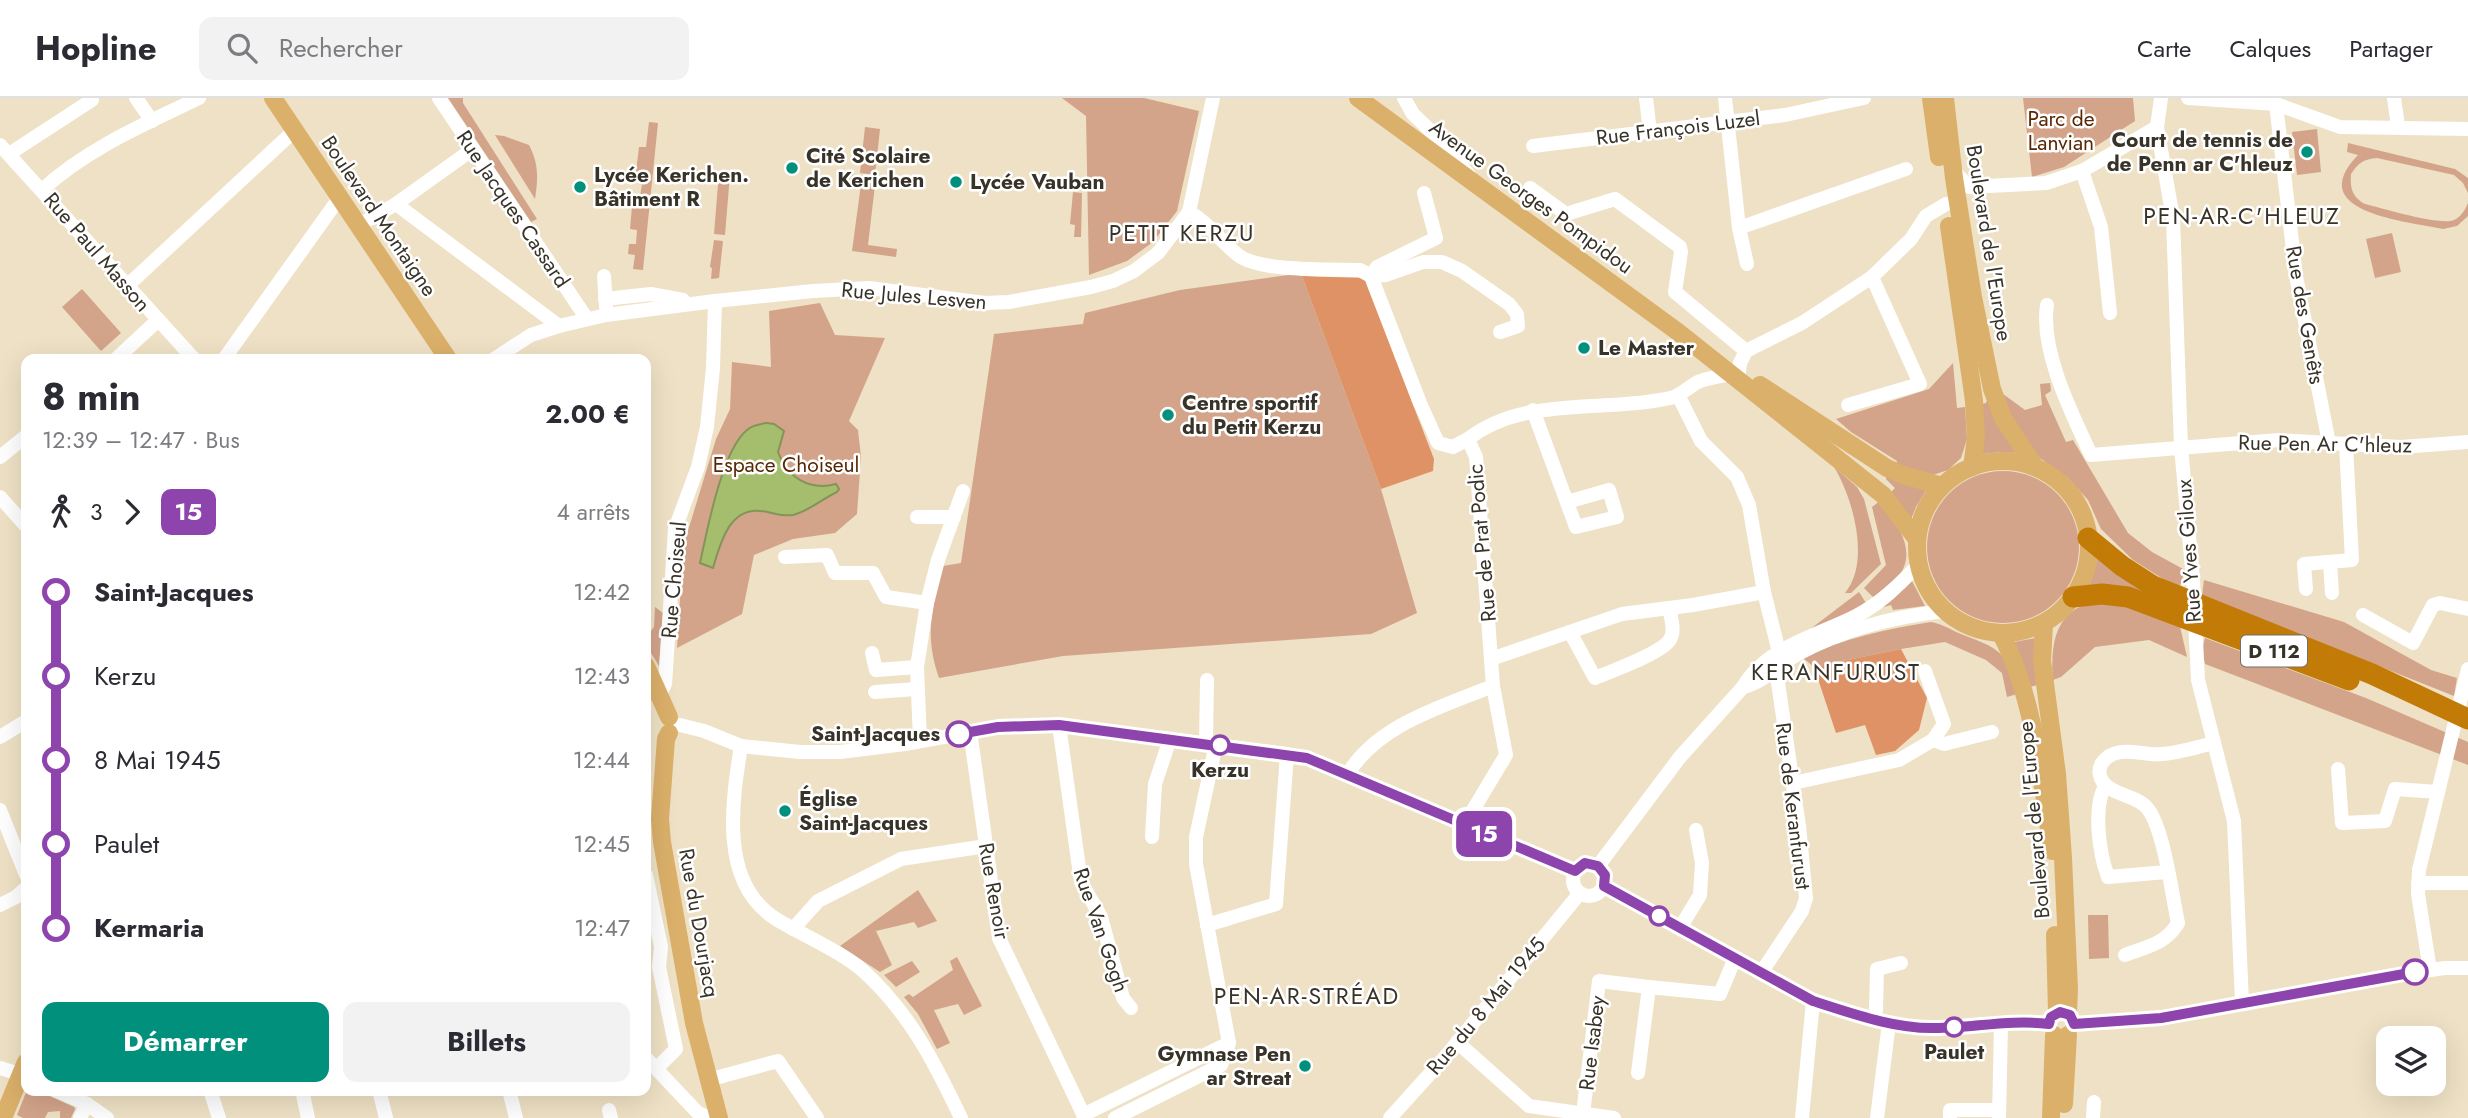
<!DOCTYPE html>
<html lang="fr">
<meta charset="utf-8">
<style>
:root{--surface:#fff;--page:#f2f2f3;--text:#2b2b33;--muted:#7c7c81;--line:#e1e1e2;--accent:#00907c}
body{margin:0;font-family:Jost,sans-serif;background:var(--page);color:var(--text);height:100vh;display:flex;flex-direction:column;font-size:26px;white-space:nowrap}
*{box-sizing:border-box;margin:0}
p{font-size:23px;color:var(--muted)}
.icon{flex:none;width:38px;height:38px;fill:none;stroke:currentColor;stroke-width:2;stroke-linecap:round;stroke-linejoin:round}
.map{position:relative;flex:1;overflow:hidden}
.drawer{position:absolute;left:21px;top:256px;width:630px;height:742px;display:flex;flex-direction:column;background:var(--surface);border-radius:14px;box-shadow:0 7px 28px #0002}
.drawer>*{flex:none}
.badge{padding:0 14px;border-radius:10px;font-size:24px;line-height:46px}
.buttons{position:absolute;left:2376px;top:928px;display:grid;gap:14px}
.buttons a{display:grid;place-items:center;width:70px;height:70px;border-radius:14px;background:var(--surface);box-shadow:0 7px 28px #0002;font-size:35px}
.map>.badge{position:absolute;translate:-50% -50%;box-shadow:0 0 0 4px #fff}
.legs{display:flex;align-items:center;gap:10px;height:77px;padding:0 21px;font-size:23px}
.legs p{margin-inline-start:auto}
.overview{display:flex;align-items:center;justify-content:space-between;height:119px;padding:0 21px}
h1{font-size:38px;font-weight:700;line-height:52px}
.button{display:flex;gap:14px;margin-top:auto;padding:14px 21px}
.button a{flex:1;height:80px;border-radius:14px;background:var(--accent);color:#fff;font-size:28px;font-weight:700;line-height:80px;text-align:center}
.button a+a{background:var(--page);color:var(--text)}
ul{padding:0 21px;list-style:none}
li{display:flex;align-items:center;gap:24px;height:84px;font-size:26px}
li i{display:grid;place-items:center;width:10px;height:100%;margin:0 9px;background:currentColor}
li i::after{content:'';width:18px;height:18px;margin:-9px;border:5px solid;border-radius:50%;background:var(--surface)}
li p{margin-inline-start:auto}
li:first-child i{background:linear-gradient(#0000 50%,currentColor 0)}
li:last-child i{background:linear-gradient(currentColor 50%,#0000 0)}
header{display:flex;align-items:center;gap:42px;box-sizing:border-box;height:98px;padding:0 35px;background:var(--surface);border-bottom:2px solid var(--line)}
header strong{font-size:33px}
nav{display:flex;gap:38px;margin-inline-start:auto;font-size:24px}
.search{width:490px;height:63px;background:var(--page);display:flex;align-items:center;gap:18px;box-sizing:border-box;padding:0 24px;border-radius:14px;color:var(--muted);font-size:26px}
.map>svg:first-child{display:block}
</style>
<header>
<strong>Hopline</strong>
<div class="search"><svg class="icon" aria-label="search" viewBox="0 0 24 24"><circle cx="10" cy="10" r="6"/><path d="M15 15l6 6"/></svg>Rechercher</div>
<nav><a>Carte</a><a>Calques</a><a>Partager</a></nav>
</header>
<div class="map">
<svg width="2468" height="1020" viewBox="0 0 2468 1020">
<rect width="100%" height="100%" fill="#eee1c5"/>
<!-- green -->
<g fill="#d3a48a">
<polygon points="448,0 463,0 463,5 537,121 531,124"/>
<polygon points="1062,0 1144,0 1199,13 1177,113 1153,144 1127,163 1089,177 1086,18"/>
<polygon points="2023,0 2133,0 2135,23 2064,69 2032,79"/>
<polygon points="649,24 658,25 643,172 633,171 635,157 628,156 629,146 636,146 637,132 630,131 633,97 640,98 642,87 635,82 639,49 646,49"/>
<polygon points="865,29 880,31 875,77 860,75"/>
<polygon points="2317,31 2321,74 2297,77 2292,34"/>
<path d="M 495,37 L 504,38 L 529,47 C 539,66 538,81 535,101 Z"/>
<path d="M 2348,45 L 2455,71 L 2468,80 L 2468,95 L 2463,85 L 2454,77 L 2377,60 C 2364,61 2358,65 2351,76 C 2350,90 2352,99 2365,106 C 2382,110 2440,128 2454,122 C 2461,119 2465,112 2468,105 L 2468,118 L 2457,128 L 2443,131 C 2407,123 2302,115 2358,57 L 2347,54 Z"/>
<polygon points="719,74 730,76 725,137 714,136"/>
<polygon points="847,76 887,80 885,88 875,87 868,147 897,151 896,159 852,153 861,86 846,84"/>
<polygon points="1073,94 1082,95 1081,139 1074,139 1075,127 1070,126"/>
<polygon points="2392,135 2401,174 2375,180 2366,141"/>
<polygon points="714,142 723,143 719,180 711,181 712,170 710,169"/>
<path d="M 1296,176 L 1302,178 L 1381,391 L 1417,515 L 1371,536 L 1063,558 L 939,580 C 924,537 932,510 943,468 L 961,465 L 994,236 L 1083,226 L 1085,215 L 1180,192 Z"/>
<polygon points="82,191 121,235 101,253 62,209"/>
<polygon points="820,205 835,237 885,240 849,323 858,332 861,359 857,416 835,435 793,441 754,457 742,516 677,550 683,449 716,341 730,311 732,264 771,269 769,213"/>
<polygon points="1953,265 1957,310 1965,309 1967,341 1961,360 1948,372 1930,378 1896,369 1897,363 1851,334 1836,321 1929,291"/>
<polygon points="2050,285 2051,293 2045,297 2066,344 2073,342 2128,435 2152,454 2185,472 2179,491 2133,462 2101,431 2088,402 2067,379 2038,359 2016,332 1999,293 2025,312 2042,307 2040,286"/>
<polygon points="1988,299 2019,355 2000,354 1983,356 1981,306 1986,305"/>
<path d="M 1834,369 L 1857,389 L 1864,401 L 1881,466 L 1851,495 L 1845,495 C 1871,464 1853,400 1834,369 Z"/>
<circle cx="2003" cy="449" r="76"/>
<polygon points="1886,377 1927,391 1916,409 1910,424 1889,396 1895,390 1886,381"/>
<path d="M 1880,403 C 1896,425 1918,451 1899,478 C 1893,487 1882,494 1874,500 L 1864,490 L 1886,467 L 1872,409 Z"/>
<polygon points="2099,455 2159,499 2089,491"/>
<polygon points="1911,481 1925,508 1893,512 1891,507 1880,510"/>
<polygon points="2204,482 2344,524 2431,572 2457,580 2454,598 2202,498"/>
<polygon points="1859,494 1866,505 1842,519 1809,532"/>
<path d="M 2110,500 L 2179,524 L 2187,559 L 2149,542 L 2095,549 L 2061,579 L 2053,582 C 2050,535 2059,507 2110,500 Z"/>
<polygon points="655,509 663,515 659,568 646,547 646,540 654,529"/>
<path d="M 1931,524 C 1946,527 1952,533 1966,538 C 2004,552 2007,557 2017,596 L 2007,599 L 2002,575 L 1986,562 L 1945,544 L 1901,551 L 1814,569 L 1803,560 C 1843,540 1887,531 1931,524 Z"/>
<polygon points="2035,540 2037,587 2030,589 2009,545"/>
<polygon points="2205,540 2366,600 2468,644 2468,667 2205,566 2202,552"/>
<polygon points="918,792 937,823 918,830 914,824 876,833 892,867 880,874 840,848"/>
<polygon points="2088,817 2108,817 2109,860 2089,861"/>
<polygon points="957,859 982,908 964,917 958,906 934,912 950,945 937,951 918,916 904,899 909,896 913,899 953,872 950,863"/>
<polygon points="912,863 920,874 896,889 884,877"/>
<polygon points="27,992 36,992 74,1009 75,1011 71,1020 60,1020 60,1013 48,1014 45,1020 23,1020 17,1017"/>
</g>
<!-- forest -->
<g fill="#df9266">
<polygon points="1302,178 1364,180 1434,361 1433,373 1381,391"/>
<polygon points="1901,551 1927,600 1919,632 1895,653 1876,657 1865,627 1836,635 1814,569"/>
</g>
<!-- water -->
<path fill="#a5be6d" stroke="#849458" stroke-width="2" d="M 767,325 L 774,326 L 784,333 L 778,354 C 787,380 810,393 836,386 L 839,391 L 837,394 C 822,401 809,413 793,417 C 781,419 772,414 761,413 C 729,409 720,446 713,470 L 700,465 C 707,433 722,352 747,332 C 752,327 760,326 767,325 Z"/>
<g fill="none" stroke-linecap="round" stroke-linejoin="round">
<!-- minor -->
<g stroke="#fff" stroke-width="14">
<polyline points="136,0 152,23"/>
<polyline points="439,0 587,221"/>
<polyline points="1404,0 1413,16 1438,40 1469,77"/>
<polyline points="1646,0 1650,34"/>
<polyline points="1725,0 1739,130 1747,166"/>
<polyline points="2161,0 2157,29 2173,120 2181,349 2193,482 2198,582 2234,723 2242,904"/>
<polyline points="2188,0 2276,6 2340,29 2468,31"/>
<polyline points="2394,0 2398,28"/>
<polyline points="2276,6 2296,178 2329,345"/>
<polyline points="0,47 194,261"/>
<polyline points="1533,48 1785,17 1864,0"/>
<polyline points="9,56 92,2 90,0"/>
<polyline points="1953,72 1969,89 2046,85 2082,73 2157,29"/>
<polyline points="2082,73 2101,129 2110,215"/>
<polyline points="1530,90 1566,116 1615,101 1680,149 1681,154 1675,194 1746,253"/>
<path d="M 42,92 C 86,51 145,26 199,0"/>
<polyline points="396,106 559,228"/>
<path d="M 1189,114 C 1209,125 1220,143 1238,157 C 1259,174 1331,171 1360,172 L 1371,178 L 1420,305 L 1438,345 L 1453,349 L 1468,341 L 1476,359 L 1493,588 L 1506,657 L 1464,727"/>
<polyline points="359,127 396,106 473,51"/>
<polyline points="1739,130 1906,71"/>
<polyline points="604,178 606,209"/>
<polyline points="1371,178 1386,177 1423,164 1442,164 1462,173 1509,206 1517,216 1518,228 1500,234"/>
<polyline points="1371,178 1377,169 1436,140 1424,95"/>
<polyline points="127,188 294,33"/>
<polyline points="605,201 651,196 683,202"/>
<path d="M 2047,207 C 2040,253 2072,316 2091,357 L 2279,342 L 2401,349 L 2468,344"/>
<polyline points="116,261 157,223"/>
<polyline points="224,261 340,99"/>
<polyline points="494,261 531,237 559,228 606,217 715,203 813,193 869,190 985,205 1009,204 1091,189 1113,183 1134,173 1158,155 1189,114 1213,0"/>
<polyline points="1739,274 1740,265 1746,253 1802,225 1872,179 1911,141 1926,118 1946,106"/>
<polyline points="1678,297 1701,343 1737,379 1749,407 1764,494 1779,554"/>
<polyline points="1848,307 1920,286 1872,179"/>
<polyline points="1533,312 1576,429 1617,419 1609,392 1567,404"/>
<path d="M 1468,341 C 1525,297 1603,315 1670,300 C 1681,298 1688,289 1698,284 C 1707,280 1719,279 1729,276"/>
<polyline points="0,359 26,338"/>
<polyline points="0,399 26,428"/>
<polyline points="917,419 954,419"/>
<polyline points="785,459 827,457 835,475 873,475 886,499 927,505"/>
<polyline points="2330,464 2332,495"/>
<polyline points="2306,491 2304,466 2352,462 2346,347"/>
<polyline points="2363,517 2413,545 2433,507 2440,505 2468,511"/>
<path d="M 1570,534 L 1595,580 C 1612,573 1659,556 1669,543 C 1676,534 1671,520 1669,510"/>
<polyline points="872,555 876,572 917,569"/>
<polyline points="1491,561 1622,516 1693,507 1764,494"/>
<path d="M 1743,589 C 1765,584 1779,566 1798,556 C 1843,531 1893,519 1944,513"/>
<polyline points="875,594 916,591"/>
<polyline points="660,596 665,586 666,572 675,431 698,369 707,329 713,270 715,203"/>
<polyline points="680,627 704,633 741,648 800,654 840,654 905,646 998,629 1059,627 1287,656 1307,660 1575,773"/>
<polyline points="1059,627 1081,784 1101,819 1123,900 1131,910"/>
<polyline points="970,633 999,840 1085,1020"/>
<polyline points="0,639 26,623"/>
<polyline points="1933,642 1944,646 1992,634"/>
<polyline points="920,643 917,569 927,505 938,462 963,393"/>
<polyline points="1206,645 1207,582"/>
<polyline points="1216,646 1196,739 1196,766 1229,945"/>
<path d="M 741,648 C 732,704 719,785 776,821 C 802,837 837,851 860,870 C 908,912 934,963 961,1020"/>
<polyline points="2338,671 2342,725 2385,723 2395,691 2438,694"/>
<path d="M 1347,677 C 1377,627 1441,609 1493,588"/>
<polyline points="1793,685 1899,662 1933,642 1944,626 1925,573"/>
<path d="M 2105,688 C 2093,710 2099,755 2108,779 L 2167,774"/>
<polyline points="0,712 26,777"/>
<polyline points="1152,739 1155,686 1170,641"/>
<circle cx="1589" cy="782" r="16"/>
<path d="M 1598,768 L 1680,659 L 1743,589 C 1766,549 1817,538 1856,518 C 1880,506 1900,486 1918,467"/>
<polyline points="646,777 661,849 659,869 676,951 657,970"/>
<polyline points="2418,785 2468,785"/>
<path d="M 1604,788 L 1813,903 C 1851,915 1894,931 1935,930 C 1973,930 2011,922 2049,926"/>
<polyline points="0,807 16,799 26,790"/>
<polyline points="1207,827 1276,806 1287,656"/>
<polyline points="1680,830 1700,797 1702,765 1696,732"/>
<polyline points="793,831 818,803 901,761 986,748"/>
<path d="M 2125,857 C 2146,849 2166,846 2178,825 C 2172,797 2164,732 2148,711 C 2138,697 2113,698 2103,684 C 2099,678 2098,671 2102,665 C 2116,645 2142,658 2162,656 C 2179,655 2197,649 2214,645"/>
<polyline points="2430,872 2418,796 2419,772 2468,571"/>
<polyline points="1761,875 1802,813 1806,800 1799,728 1776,571"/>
<polyline points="1873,920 1876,912 1877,871 1901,865"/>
<polyline points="2074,926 2161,920 2388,878 2445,870 2468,870"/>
<polyline points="1457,944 1529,1008 1614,1020"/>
<polyline points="646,960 698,1015 710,1020"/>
<polyline points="0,970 26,978"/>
<polyline points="1638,975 1649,889 1720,896 1735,860"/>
<polyline points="708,982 778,963 817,1020"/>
<polyline points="55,992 87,1006 107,1020"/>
<polyline points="210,992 219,1020"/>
<polyline points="302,992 308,1020"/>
<polyline points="379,992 386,1020"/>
<polyline points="509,992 516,1020"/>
<polyline points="609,1012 611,1020"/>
<polyline points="1583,1016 1599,883 1649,889"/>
<polyline points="1083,1017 1229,945 1221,967 1115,1020"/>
<polyline points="80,1020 87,1006"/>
<polyline points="1390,1020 1446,958 1580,795"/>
<polyline points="1802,1020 1813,903"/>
<polyline points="1877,1020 1889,925"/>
<polyline points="1950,1020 1950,1012 1999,1012"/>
<polyline points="1999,1020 2001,926"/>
<polyline points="2093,1020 2094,1004"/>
</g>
<!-- major -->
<g stroke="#dbb06a" stroke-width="18">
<polyline points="273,0 448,261"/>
<polyline points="1358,0 1678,234 1883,397 1916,440"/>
<polyline points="1931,0 1939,59"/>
<polyline points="1945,0 1954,80 1973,199 1992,291 2003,320 2035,369"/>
<polyline points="1949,128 1974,303 1976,340 1972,369"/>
<polyline points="1760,287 1887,370 1903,377 1942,388"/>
<circle cx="2003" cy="449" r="86"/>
<polyline points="2044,526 2042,563 2057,676 2063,760 2069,891 2068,915"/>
<path d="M 2001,536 C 2034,598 2042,683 2052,753"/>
<polyline points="646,568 669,619"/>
<polyline points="669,635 666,641 660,721 662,744 694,925 719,1020"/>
<polyline points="2055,837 2057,914"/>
<polyline points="2064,1006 2068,937"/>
<polyline points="3,1020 26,964"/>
<polyline points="2051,1020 2054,937"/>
</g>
<!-- highway -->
<g stroke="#c37b07" stroke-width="21">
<polyline points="2088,440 2122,468 2153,488 2372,576 2468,621"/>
<polyline points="2073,499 2102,496 2128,499 2349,582"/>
</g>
</g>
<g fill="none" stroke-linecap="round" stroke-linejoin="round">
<defs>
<path id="line-1" d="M 959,636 L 998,629 L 1059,627 L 1307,660 L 1575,773 L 1585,765 L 1598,768 L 1605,777 L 1604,788 L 1813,903 C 1851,915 1894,931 1935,930 C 1972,930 2011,921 2049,926 L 2051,919 L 2060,914 L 2070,917 L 2074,926 L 2161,920 L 2415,874"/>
</defs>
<!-- line-1 casing -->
<use href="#line-1" stroke="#fff" stroke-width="16"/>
<!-- line-1 -->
<use href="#line-1" stroke="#8e44ad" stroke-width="10"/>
</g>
<!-- markers -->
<g fill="#00907c" stroke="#fff" stroke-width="2.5">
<circle cx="2307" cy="54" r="7"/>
<circle cx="792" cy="70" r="7"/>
<circle cx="956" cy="84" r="7"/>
<circle cx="580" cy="89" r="7"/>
<circle cx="1584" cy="250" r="7"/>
<circle cx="1168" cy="317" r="7"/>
<circle cx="785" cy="713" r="7"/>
<circle cx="1305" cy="968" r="7"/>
</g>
<g fill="#fff" stroke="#8e44ad" stroke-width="3.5">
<circle cx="959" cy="636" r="12"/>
<circle cx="1220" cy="647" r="9"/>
<circle cx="1659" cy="818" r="9"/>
<circle cx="2415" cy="874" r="12"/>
<circle cx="1954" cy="929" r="9"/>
</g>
<g text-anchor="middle" stroke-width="5" stroke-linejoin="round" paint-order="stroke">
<!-- shield labels -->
<rect fill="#fff" stroke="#747068" stroke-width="2" x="2241" y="537.5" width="66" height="31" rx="5"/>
<g font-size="19" font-weight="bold" fill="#383328">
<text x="2274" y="560">D 112</text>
</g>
<!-- park labels -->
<g font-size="21" fill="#582704" stroke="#fff">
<text x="2061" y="28">Parc de<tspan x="2061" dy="24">Lanvian</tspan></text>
<text x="786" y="374">Espace Choiseul</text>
</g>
<!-- street labels -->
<g font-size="21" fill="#383328" stroke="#fff">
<text transform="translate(1678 30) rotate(-7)" y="7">Rue François Luzel</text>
<text transform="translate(1531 99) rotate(36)" y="7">Avenue Georges Pompidou</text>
<text transform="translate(513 111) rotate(56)" y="7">Rue Jacques Cassard</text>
<text transform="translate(379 118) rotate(56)" y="7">Boulevard Montaigne</text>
<text transform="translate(1989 145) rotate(81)" y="7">Boulevard de l'Europe</text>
<text transform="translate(97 154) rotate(49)" y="7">Rue Paul Masson</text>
<text transform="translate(914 198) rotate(5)" y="7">Rue Jules Lesven</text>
<text transform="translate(2305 217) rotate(80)" y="7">Rue des Genêts</text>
<text transform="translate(2325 346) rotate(1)" y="7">Rue Pen Ar C'hleuz</text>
<text transform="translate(1482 445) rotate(-95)" y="7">Rue de Prat Podic</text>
<text transform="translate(2189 453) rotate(-94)" y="7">Rue Yves Giloux</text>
<text transform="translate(674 482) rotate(-85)" y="7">Rue Choiseul</text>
<text transform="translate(1793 708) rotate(83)" y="7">Rue de Keranfurust</text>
<text transform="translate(2034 722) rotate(-95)" y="7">Boulevard de l'Europe</text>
<text transform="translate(994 793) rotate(80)" y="7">Rue Renoir</text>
<text transform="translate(699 825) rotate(80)" y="7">Rue du Dourjacq</text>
<text transform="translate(1101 832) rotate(71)" y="7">Rue Van Gogh</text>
<text transform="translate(1486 908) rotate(-50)" y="7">Rue du 8 Mai 1945</text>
<text transform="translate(1592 945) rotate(-83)" y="7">Rue Isabey</text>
</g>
<!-- poi labels -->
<g font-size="21" font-weight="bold" fill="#383328" stroke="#fff" text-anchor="start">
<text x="2293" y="49" text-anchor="end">Court de tennis de<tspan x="2293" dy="24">de Penn ar C'hleuz</tspan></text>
<text x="806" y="65">Cité Scolaire<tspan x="806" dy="24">de Kerichen</tspan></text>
<text x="594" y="84">Lycée Kerichen.<tspan x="594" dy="24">Bâtiment R</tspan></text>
<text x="970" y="91">Lycée Vauban</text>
<text x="1598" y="257">Le Master</text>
<text x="1182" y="312">Centre sportif<tspan x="1182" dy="24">du Petit Kerzu</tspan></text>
<text x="799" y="708">Église<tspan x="799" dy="24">Saint-Jacques</tspan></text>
<text x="1291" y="963" text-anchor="end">Gymnase Pen<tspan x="1291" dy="24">ar Streat</tspan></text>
</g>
<!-- stop labels -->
<g font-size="21" font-weight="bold" fill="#383328" stroke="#fff">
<text x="940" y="643" text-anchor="end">Saint-Jacques</text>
<text x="1220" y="679">Kerzu</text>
<text x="1954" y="961">Paulet</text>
</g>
<!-- neighbourhood labels -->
<g font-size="23" letter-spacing="2" fill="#383328" stroke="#fff">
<text x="2242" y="126">PEN-AR-C'HLEUZ</text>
<text x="1182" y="143">PETIT KERZU</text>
<text x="1836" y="582">KERANFURUST</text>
<text x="1307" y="906">PEN-AR-STRÉAD</text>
</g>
</g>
</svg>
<div class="buttons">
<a><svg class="icon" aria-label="layers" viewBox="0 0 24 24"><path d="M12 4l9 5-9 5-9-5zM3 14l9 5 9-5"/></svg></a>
</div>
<b class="badge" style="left:1484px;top:736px;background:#8e44ad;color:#fff">15</b>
<section class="drawer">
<div class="overview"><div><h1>8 min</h1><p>12:39 – 12:47 · Bus</p></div><b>2.00 €</b></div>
<div class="legs"><svg class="icon" aria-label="walk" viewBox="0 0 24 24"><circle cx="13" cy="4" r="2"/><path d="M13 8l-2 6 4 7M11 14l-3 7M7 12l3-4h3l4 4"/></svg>3<svg class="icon" aria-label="forward" viewBox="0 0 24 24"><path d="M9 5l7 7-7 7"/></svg><b class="badge" style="background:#8e44ad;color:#fff">15</b><p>4 arrêts</p></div>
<ul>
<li><i style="color:#8e44ad"></i><b>Saint-Jacques</b><p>12:42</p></li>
<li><i style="color:#8e44ad"></i><span>Kerzu</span><p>12:43</p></li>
<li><i style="color:#8e44ad"></i><span>8 Mai 1945</span><p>12:44</p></li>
<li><i style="color:#8e44ad"></i><span>Paulet</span><p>12:45</p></li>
<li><i style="color:#8e44ad"></i><b>Kermaria</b><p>12:47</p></li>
</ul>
<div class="button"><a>Démarrer</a><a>Billets</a></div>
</section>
</div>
